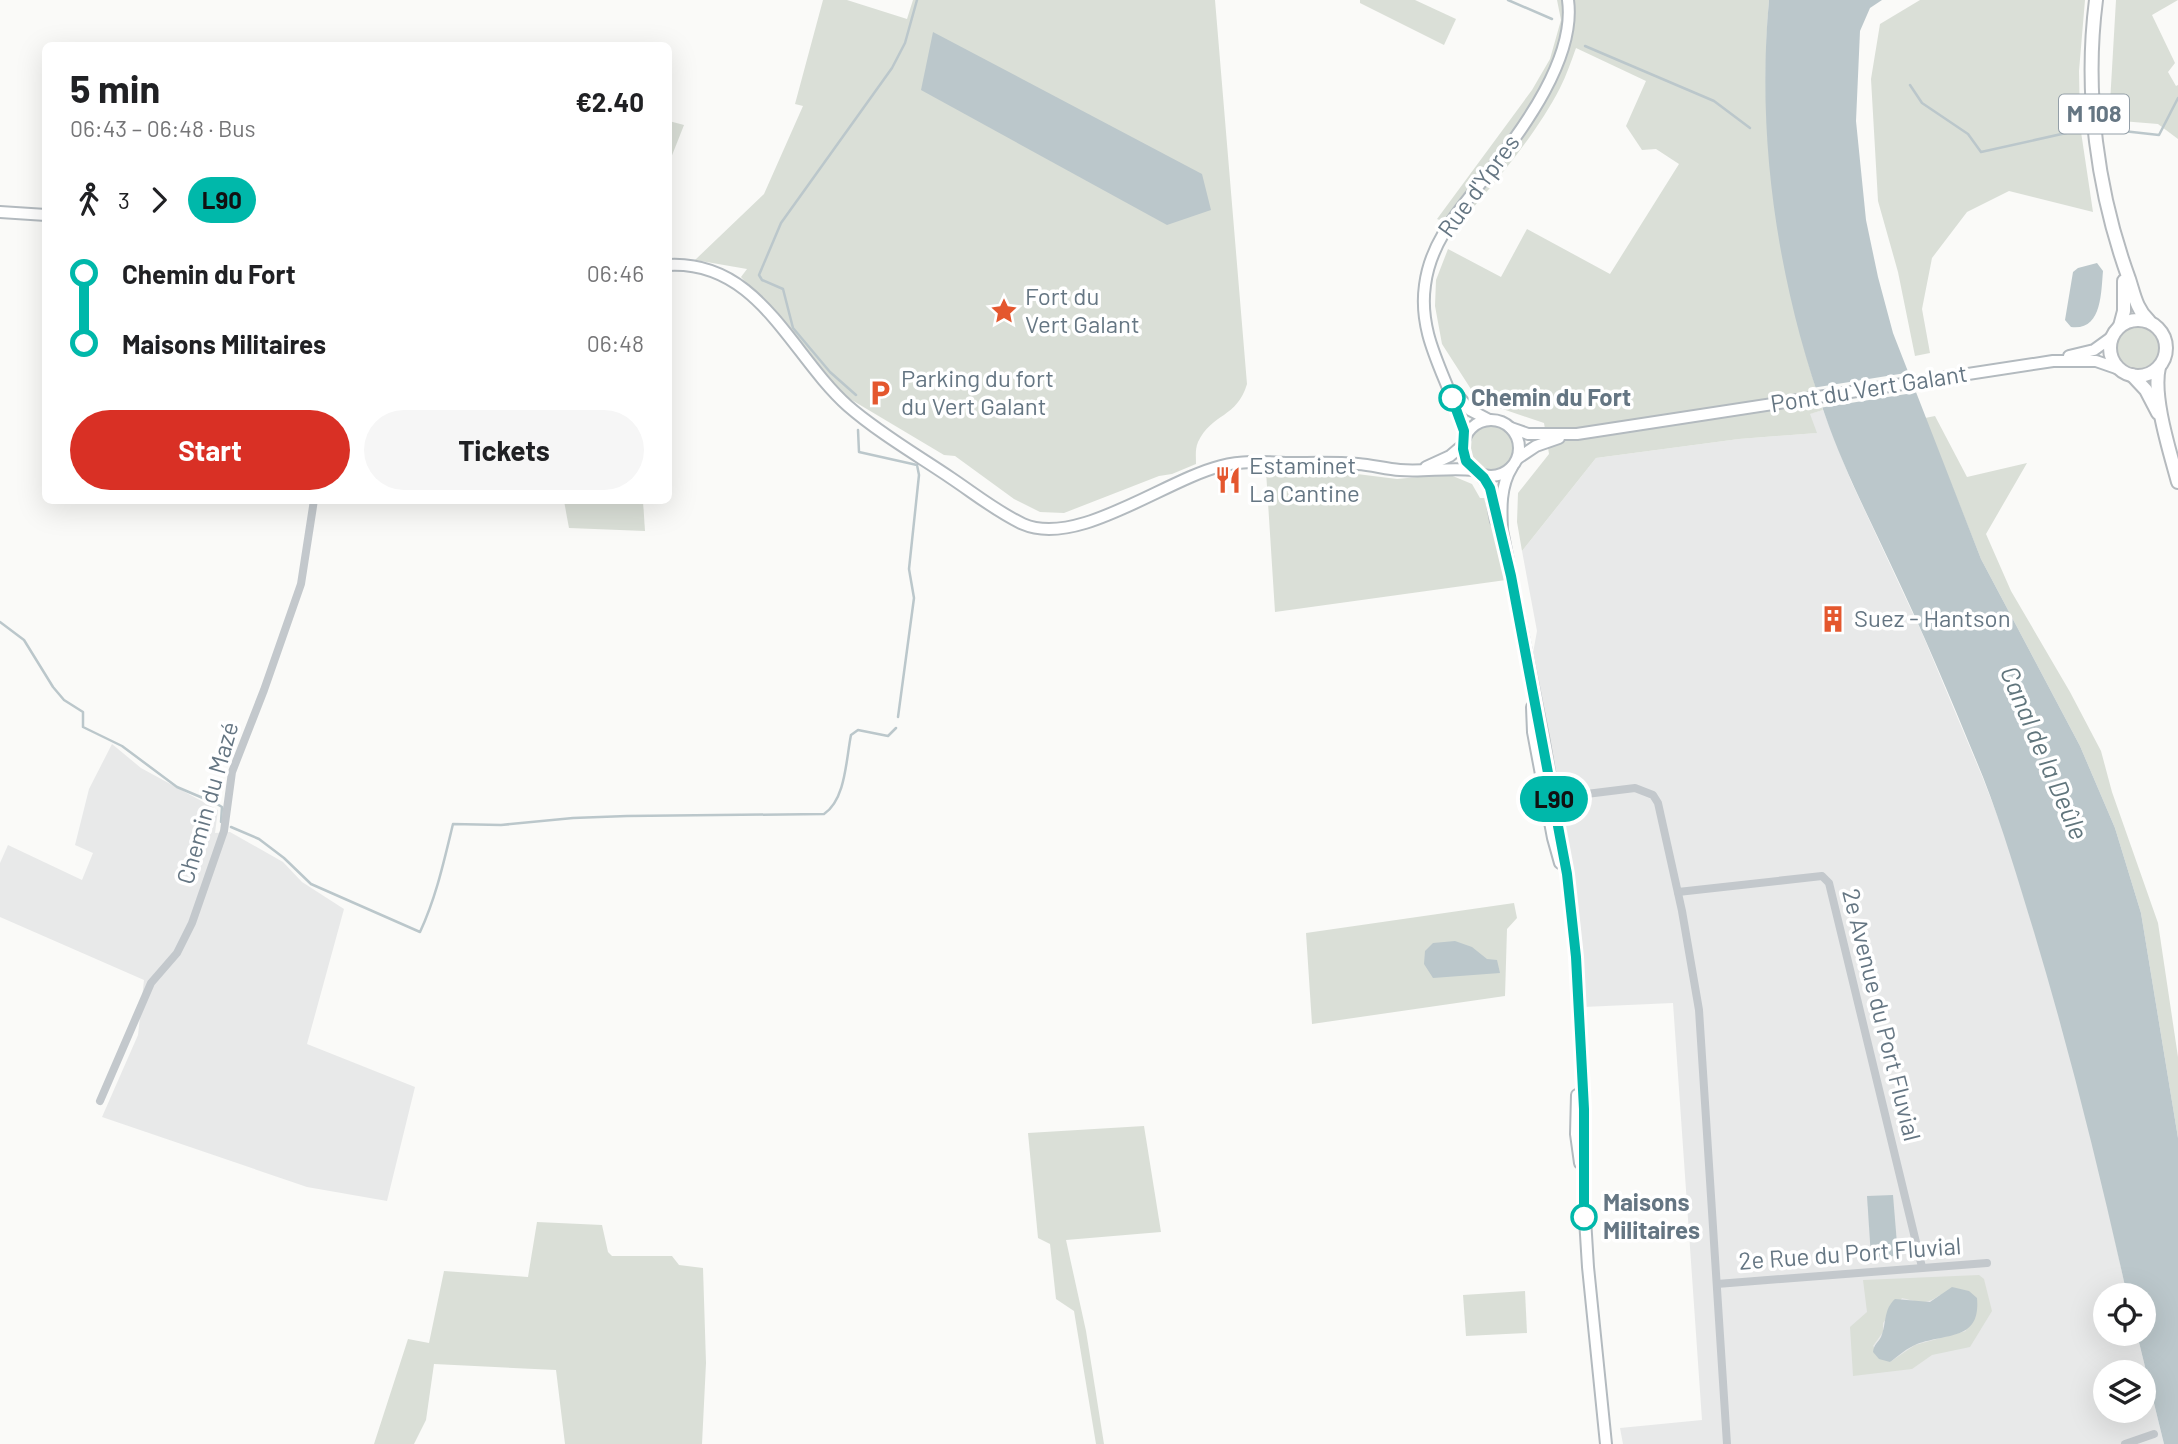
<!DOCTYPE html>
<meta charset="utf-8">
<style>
:root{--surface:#fff;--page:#f6f6f6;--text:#202124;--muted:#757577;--accent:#d93025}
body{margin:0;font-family:Barlow,sans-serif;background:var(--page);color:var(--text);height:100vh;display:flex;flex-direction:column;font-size:26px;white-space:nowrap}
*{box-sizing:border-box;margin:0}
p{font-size:23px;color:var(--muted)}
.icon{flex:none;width:38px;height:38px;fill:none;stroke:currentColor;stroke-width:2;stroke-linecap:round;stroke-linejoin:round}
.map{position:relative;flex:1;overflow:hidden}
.panel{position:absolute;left:42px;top:42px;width:630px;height:462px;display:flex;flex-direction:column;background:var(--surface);border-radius:10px;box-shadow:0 7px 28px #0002}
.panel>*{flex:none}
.badge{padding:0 14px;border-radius:23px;font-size:24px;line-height:46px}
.buttons{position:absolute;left:2093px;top:1283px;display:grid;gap:14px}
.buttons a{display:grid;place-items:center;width:63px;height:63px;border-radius:50%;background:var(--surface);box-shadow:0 7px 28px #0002;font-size:35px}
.map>.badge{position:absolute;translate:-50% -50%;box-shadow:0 0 0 4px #fff}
.legs{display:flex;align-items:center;gap:10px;height:77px;padding:0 28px;font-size:23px}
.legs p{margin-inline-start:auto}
.headline{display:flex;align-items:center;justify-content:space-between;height:119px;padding:0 28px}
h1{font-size:38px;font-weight:700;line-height:52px}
.button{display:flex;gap:14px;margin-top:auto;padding:14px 28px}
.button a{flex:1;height:80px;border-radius:42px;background:var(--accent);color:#fff;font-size:28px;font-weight:700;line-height:80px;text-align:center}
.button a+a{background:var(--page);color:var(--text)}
ul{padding:0 28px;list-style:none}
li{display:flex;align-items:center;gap:24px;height:70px;font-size:26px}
li i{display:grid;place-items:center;width:10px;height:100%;margin:0 9px;background:currentColor}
li i::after{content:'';width:18px;height:18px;margin:-9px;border:5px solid;border-radius:50%;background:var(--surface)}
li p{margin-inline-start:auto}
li:first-child i{background:linear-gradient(#0000 50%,currentColor 0)}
li:last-child i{background:linear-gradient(currentColor 50%,#0000 0)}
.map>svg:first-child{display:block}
</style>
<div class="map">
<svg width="2178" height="1444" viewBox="0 0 2178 1444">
<rect width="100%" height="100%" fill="#fafaf8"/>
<!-- built -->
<g fill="#e8e9e9" fill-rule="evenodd">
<path d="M 1823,410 L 1851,481 L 1922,633 L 1982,776 L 2005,835 L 2058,1009 L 2102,1181 L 2127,1295 L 2105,1295 L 2105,1334 L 2137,1334 L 2164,1444 L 1623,1444 L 1620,1428 L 1702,1420 L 1673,1003 L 1583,1007 L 1578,927 L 1531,655 L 1533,653 L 1537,631 L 1522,551 L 1596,458 L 1739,439 L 1816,433 L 1809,414 ZM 2105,1372 L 2144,1372 L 2144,1410 L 2105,1410 Z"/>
<polygon points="112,744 141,768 218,810 215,833 230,832 283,862 302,882 344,909 307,1044 415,1087 387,1201 307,1187 102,1117 138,1035 144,980 0,917 0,863 8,845 82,880 93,853 75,845 89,789"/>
</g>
<!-- green -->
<g fill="#dadfd7" fill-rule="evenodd">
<path d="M 823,0 L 847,0 L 907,19 L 913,0 L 1215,0 L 1247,384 C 1237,418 1212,413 1198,442 C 1195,449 1196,457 1196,464 L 1172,474 L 1159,476 L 1064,513 L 1040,512 L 1014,499 L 955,456 L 944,455 L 845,396 L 741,277 L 747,269 L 695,260 L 764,194 L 803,106 L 795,104 Z"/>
<polygon points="1360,0 1415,0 1456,19 1444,45 1360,3"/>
<path d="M 1557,0 L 1769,0 C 1757,139 1779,278 1823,410 L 1810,414 L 1817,433 L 1739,439 L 1596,458 L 1522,551 L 1517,522 L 1518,493 L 1549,454 L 1544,423 L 1485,403 L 1476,397 L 1442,344 L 1435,306 L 1436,280 L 1448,249 L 1501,277 L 1527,229 L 1610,274 L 1679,164 L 1656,149 L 1642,150 L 1626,126 L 1646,81 L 1576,48 C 1571,62 1566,76 1560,88 C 1536,135 1491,188 1456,227 L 1437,219 L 1532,90 L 1550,59 L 1561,20 Z"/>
<polygon points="1920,0 2085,0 2079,71 2080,125 2093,212 2009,191 1967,212 1932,258 1922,309 1930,353 1915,356 1898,272 1878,201 1871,79 1880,24"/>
<polygon points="2116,0 2178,0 2152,15 2175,63 2168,72 2176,86 2178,85 2178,139 2158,124 2109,120"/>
<polygon points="669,121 684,125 669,163 668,121"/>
<circle cx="2138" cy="347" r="22"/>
<polygon points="1935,416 1967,477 2027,463 1986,534 2011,591 2070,692 2101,751 2112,792 2158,923 2178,1057 2178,1138 2141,913 2115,828 2080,746 1981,559 1925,418"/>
<circle cx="1492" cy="448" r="23"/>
<polygon points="1266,471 1341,472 1397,479 1448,474 1472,484 1480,498 1488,498 1506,580 1275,612"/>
<polygon points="564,501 643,501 645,531 569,528"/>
<polygon points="1514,903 1517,918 1507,929 1505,996 1312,1024 1306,933"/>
<polygon points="1144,1126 1161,1232 1066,1240 1086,1331 1104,1444 1096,1444 1074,1311 1056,1299 1050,1244 1038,1238 1028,1133"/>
<polygon points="537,1222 602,1225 608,1252 612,1256 672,1256 679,1265 703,1268 706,1363 702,1444 565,1444 556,1370 434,1364 426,1420 414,1444 374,1444 408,1339 429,1343 444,1271 528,1277"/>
<path d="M 1979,1275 L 1984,1279 L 1992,1311 L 1970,1347 L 1932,1355 L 1912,1369 L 1853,1376 L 1850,1327 L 1867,1312 L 1863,1280 ZM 1940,1295 L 1966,1331 L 1915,1345 L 1890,1362 L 1873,1346 L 1883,1332 L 1883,1323 L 1902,1298 C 1919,1302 1925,1306 1940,1295 Z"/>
<polygon points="1525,1291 1527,1333 1466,1336 1463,1295"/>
</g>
<!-- water -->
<g fill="#bbc7cb">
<path d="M 1769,0 L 1882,0 L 1870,8 L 1860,31 L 1856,121 L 1866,220 L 1878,277 L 1893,333 L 1981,559 L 2080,746 L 2115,828 L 2141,913 L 2178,1138 L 2178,1444 L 2164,1444 L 2137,1334 L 2144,1334 L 2144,1295 L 2127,1295 C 2100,1173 2070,1052 2034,932 C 2018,880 2003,828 1983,777 C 1954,706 1924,634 1891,565 C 1868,516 1843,467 1825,415 C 1778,284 1756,140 1769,0 Z"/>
<polygon points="933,32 1202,174 1211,210 1167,225 921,90"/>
<path d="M 2097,263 L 2103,271 C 2101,293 2102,331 2071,327 L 2065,320 L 2073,272 L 2078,268 Z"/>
<polygon points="1455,941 1472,947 1487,959 1497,960 1500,973 1433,978 1424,964 1425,951 1433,943"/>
<polygon points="1893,1195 1898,1256 1871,1257 1867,1196"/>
<path d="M 1952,1287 L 1969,1291 L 1977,1298 C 1981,1341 1947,1333 1917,1344 C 1907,1348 1898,1356 1890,1362 L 1879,1359 L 1873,1352 C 1874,1344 1878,1343 1881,1337 C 1887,1323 1883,1310 1895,1299 L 1930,1302 Z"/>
</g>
<!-- pier -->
<polygon fill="#fafaf8" points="1912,372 1919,392 1819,408 1812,388"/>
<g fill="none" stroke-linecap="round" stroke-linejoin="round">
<!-- stream -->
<g stroke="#bbc7cb" stroke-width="2.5">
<polyline points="1508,0 1552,19"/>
<polyline points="1585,46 1714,101 1750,128"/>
<polyline points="1910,85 1922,103 1968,134 1981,152 2084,129"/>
<polyline points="2105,129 2159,135 2178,98"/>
<polyline points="856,395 830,372 793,328 783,289 762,280 759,275 781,223 892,68 905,43 917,0"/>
<polyline points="858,430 859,452 917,465 919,475 909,569 914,598 898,717"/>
<polyline points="0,622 24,640 53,687 64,700 83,712 83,727 122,746 177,787 217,804 222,807 221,822"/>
<path d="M 231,827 L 259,839 L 284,858 L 311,884 L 420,932 C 436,898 444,861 453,824 L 501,825 L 573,818 L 627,816 L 824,814 C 846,799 846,759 851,735 L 858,730 L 888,736 L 896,728"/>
</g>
<defs>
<g id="secondary">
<polyline points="0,212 46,215"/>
<path d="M 668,265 C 759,260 790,354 848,406 C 879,433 917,455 951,478 C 975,494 997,512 1023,524 C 1077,548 1165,480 1221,466 C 1244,460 1266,462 1289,463 C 1312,463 1335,462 1358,464 C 1372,465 1386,469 1400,470 C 1425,472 1449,467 1474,470"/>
<polyline points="2069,356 2094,350 2112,337"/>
<polyline points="1454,391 1470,410 1489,420"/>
<circle cx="1491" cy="448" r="28"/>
<polyline points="1511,428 1528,434 1577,434 2053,361 2096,361 2119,369"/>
<path d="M 1465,438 C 1463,423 1458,411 1452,398 C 1437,360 1419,327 1425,285 C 1431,238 1463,207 1490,171 C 1524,128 1576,57 1568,0"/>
<polyline points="1518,458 1536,446 1559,438"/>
<polyline points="1426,467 1450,456 1463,445"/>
<path d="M 1512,467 C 1500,486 1501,509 1502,530 L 1543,737 L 1567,874 L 1576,957 L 1584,1109 L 1584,1192"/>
<polyline points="1480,474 1490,488 1496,521"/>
<polyline points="1532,707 1533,732 1553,838 1560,863"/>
<polyline points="1577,1095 1576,1134 1580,1163"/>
<polyline points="1583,1186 1588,1267 1606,1444"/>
</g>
<g id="primary">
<path d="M 2096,0 C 2084,93 2097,191 2129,279 C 2134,294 2136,309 2149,321"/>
<circle cx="2138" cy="348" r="28"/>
<polyline points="2120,326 2124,311 2124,281"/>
<path d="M 2159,367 C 2152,397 2170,452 2178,482"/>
<polyline points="2132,375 2146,390 2158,413"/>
</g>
</defs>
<!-- secondary casing -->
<use href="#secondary" stroke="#b3babf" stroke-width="14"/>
<!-- primary casing -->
<use href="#primary" stroke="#b5babe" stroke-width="16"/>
<!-- street -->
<g stroke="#c3c8cc" stroke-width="8">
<polyline points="1554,798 1635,788 1653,795 1658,803 1682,911 1699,1010 1727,1444"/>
<polyline points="1678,892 1822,876 1829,883 1922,1267"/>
<polyline points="100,1101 151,983 177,953 192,923 224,831 232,772 264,690 301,584 314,500"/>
<polyline points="1717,1284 1987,1263"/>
<polyline points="2125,1444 2154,1434"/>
</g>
<!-- secondary -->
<use href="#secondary" stroke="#fff" stroke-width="10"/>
<!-- primary -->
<use href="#primary" stroke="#fff" stroke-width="12"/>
</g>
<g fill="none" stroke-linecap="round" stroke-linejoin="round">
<defs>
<polyline id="line-1" points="1452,398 1464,431 1463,449 1466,461 1484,478 1490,488 1511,576 1567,874 1576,957 1584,1109 1584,1217"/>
</defs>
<!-- line-1 casing -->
<use href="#line-1" stroke="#fff" stroke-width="16"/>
<!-- line-1 -->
<use href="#line-1" stroke="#00b8aa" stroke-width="10"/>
</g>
<!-- icons -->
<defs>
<symbol id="sight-bare" viewBox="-9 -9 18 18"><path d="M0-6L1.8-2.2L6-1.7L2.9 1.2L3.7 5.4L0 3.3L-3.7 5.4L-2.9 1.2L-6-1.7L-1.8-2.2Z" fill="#e4572e" stroke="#fff" stroke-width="2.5" paint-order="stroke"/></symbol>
<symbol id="parking-bare" viewBox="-9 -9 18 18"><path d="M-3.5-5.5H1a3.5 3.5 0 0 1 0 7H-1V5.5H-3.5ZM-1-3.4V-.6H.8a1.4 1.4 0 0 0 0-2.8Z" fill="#e4572e" stroke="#fff" stroke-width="2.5" paint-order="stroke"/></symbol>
<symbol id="restaurant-bare" viewBox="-9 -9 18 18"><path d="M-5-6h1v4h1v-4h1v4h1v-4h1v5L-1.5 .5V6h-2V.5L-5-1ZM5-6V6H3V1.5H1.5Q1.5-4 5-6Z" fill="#e4572e" stroke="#fff" stroke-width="2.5" paint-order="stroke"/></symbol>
<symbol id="building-bare" viewBox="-9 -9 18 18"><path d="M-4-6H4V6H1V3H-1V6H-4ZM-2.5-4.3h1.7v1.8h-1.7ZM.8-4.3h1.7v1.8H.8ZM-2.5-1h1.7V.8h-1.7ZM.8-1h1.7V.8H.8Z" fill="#e4572e" stroke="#fff" stroke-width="2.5" paint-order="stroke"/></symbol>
</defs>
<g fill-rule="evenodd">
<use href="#sight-bare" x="985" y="292" width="38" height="38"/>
<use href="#parking-bare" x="861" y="374" width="38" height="38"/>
<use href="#restaurant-bare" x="1209" y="461" width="38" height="38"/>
<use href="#building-bare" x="1814" y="600" width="38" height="38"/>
</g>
<!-- markers -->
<g fill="#fff" stroke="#00b8aa" stroke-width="3.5">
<circle cx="1452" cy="398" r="12"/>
<circle cx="1584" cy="1217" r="12"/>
</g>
<g text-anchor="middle" stroke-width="7" stroke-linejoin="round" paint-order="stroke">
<!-- shield labels -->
<rect fill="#fff" stroke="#939fa8" stroke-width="2" x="2059" y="94.5" width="70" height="39" rx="5"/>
<g font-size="23" font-weight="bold" fill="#657683">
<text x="2094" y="122">M 108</text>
</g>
<!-- street labels -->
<g font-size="24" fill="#657683" stroke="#fff">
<text transform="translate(1479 186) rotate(-54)" y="8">Rue d'Ypres</text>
<text transform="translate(1869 389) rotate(-9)" y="8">Pont du Vert Galant</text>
<text transform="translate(208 803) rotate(-74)" y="8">Chemin du Mazé</text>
<text transform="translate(1881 1015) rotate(76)" y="8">2e Avenue du Port Fluvial</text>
<text transform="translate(1850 1254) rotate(-4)" y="8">2e Rue du Port Fluvial</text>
</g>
<!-- poi labels -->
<g font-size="24" fill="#657683" stroke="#fff" text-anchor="start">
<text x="1025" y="305">Fort du<tspan x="1025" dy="28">Vert Galant</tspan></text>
<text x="901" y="387">Parking du fort<tspan x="901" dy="28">du Vert Galant</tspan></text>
<text x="1249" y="474">Estaminet<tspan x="1249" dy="28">La Cantine</tspan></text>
<text x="1854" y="627">Suez - Hantson</text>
</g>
<!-- stop labels -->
<g font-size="24" font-weight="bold" fill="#657683" stroke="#fff" text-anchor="start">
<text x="1471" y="406">Chemin du Fort</text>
<text x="1603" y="1211">Maisons<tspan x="1603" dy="28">Militaires</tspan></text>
</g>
<!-- water labels -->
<g font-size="26" font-style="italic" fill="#60757c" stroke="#fff">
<text transform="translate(2044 753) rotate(67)" y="9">Canal de la Deûle</text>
</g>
</g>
</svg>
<div class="buttons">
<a><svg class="icon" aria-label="locate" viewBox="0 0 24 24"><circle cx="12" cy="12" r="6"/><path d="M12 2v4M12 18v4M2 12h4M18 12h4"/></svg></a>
<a><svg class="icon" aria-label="layers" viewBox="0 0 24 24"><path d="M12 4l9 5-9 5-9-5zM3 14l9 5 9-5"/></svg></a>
</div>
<b class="badge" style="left:1554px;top:799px;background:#00b8aa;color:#111">L90</b>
<section class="panel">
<div class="headline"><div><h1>5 min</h1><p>06:43 – 06:48 · Bus</p></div><b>€2.40</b></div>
<div class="legs"><svg class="icon" aria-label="walk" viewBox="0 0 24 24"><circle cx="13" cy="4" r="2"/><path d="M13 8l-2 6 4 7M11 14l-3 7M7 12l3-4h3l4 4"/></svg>3<svg class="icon" aria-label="forward" viewBox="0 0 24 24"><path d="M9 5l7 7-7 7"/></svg><b class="badge" style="background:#00b8aa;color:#111">L90</b></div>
<ul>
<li><i style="color:#00b8aa"></i><b>Chemin du Fort</b><p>06:46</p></li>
<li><i style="color:#00b8aa"></i><b>Maisons Militaires</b><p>06:48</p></li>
</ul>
<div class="button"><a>Start</a><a>Tickets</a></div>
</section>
</div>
